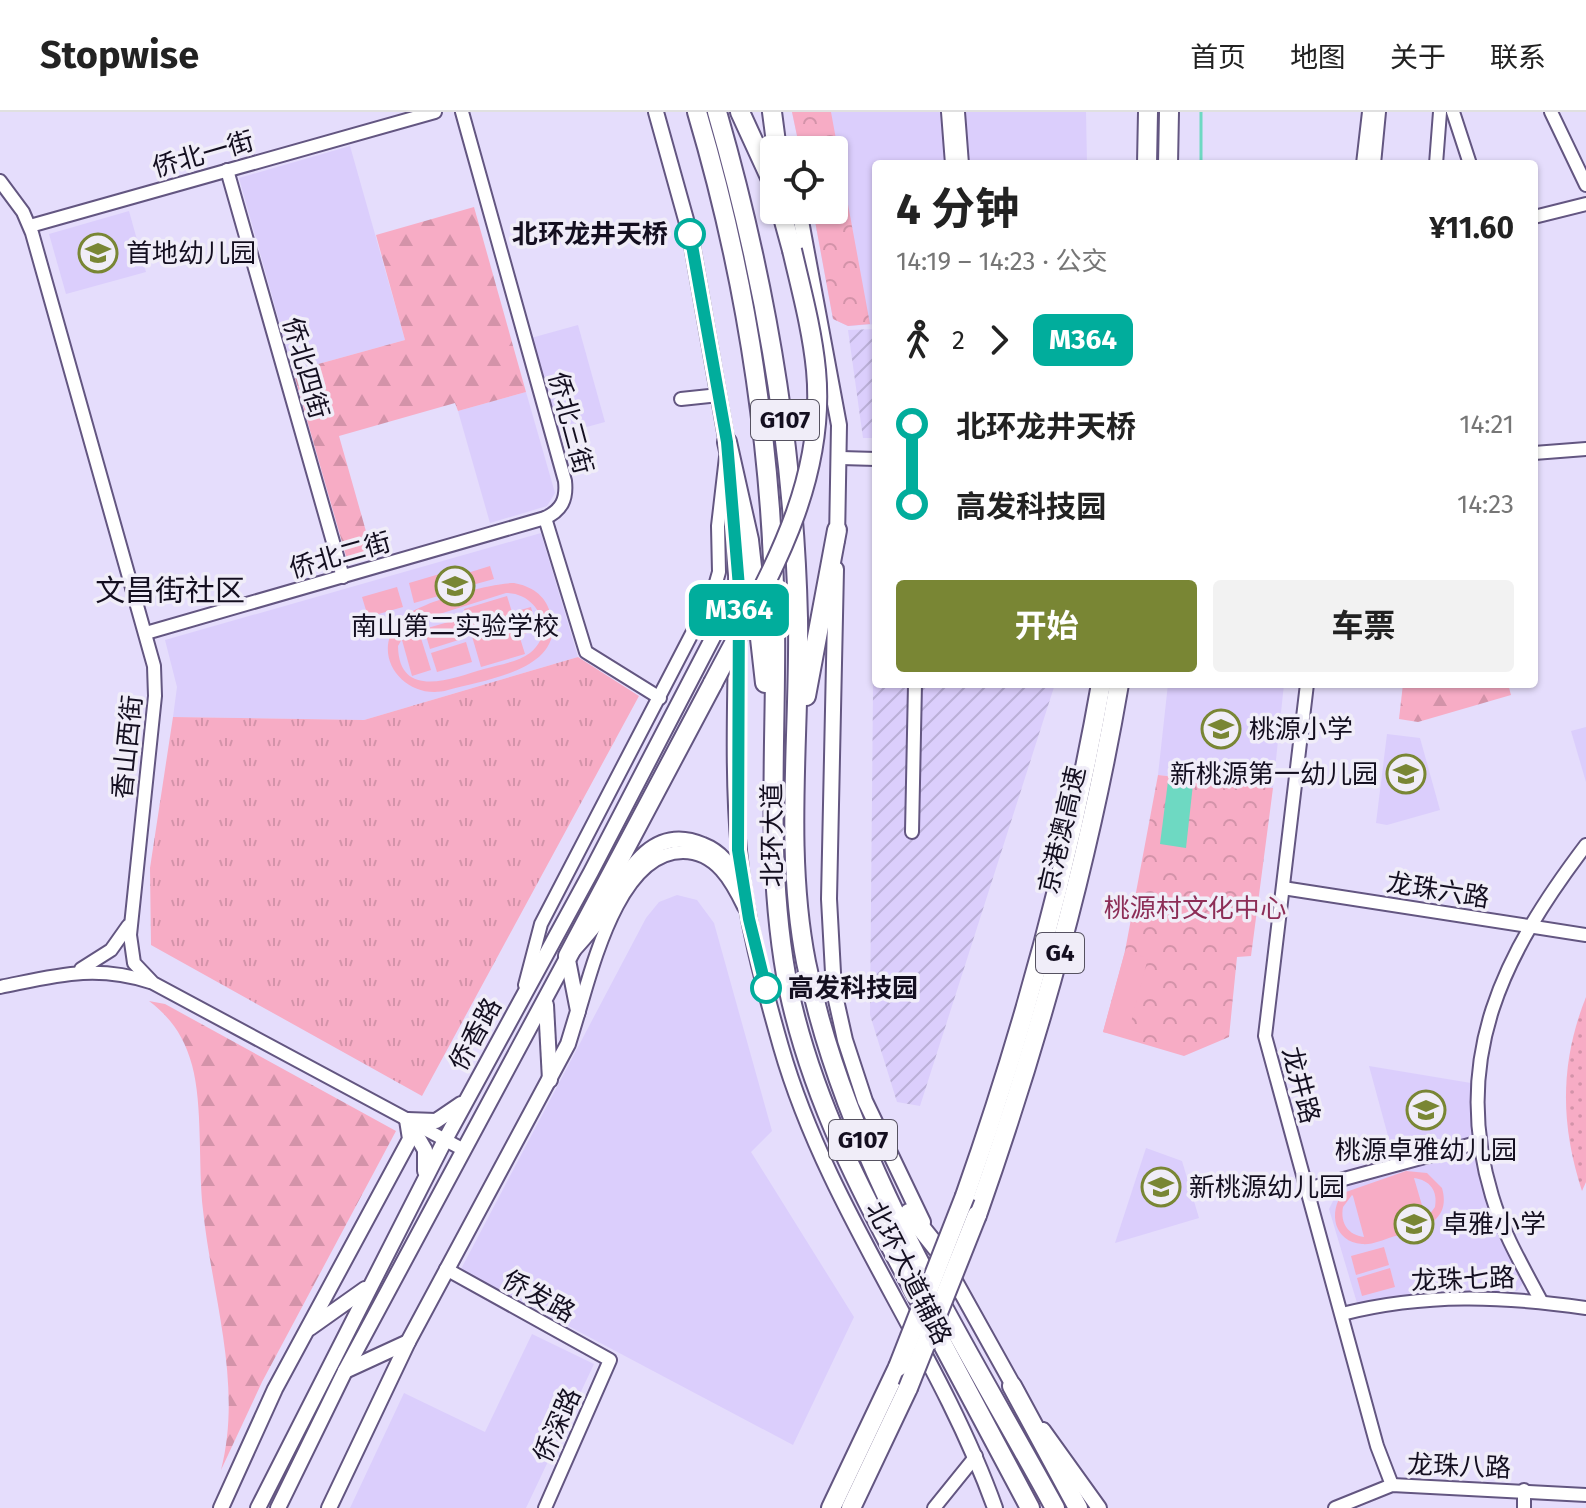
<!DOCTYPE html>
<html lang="zh">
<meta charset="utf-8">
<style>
:root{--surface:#fff;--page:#f2f2f2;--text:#222;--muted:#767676;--line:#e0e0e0;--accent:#798634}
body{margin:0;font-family:"Fira Sans","Noto Sans SC",sans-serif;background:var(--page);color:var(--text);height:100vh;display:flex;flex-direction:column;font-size:30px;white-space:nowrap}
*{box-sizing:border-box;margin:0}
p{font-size:26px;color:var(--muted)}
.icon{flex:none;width:44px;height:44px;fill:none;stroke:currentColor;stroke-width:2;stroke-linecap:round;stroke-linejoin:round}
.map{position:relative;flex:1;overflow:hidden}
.details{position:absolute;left:872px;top:48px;width:666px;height:528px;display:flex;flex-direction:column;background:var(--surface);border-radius:8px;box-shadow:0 2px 6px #0004}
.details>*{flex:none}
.badge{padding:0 16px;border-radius:12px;font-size:28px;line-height:52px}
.buttons{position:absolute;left:760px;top:24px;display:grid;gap:16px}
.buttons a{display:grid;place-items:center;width:88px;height:88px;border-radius:8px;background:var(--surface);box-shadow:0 2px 6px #0004;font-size:40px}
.map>.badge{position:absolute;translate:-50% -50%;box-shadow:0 0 0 4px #fff}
.legs{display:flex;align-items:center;gap:12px;height:88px;padding:0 24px;font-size:26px}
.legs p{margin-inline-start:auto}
.summary{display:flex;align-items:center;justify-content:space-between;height:136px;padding:0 24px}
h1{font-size:44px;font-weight:700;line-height:60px}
.button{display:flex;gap:16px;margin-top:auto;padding:16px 24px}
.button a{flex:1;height:92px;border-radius:8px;background:var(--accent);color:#fff;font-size:32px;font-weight:700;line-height:92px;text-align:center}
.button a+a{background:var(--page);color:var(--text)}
ul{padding:0 24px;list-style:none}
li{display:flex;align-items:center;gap:28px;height:80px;font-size:30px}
li i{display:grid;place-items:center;width:12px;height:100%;margin:0 10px;background:currentColor}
li i::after{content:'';width:20px;height:20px;margin:-10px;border:6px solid;border-radius:50%;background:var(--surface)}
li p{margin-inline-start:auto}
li:first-child i{background:linear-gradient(#0000 50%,currentColor 0)}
li:last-child i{background:linear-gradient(currentColor 50%,#0000 0)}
header{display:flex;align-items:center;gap:48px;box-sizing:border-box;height:112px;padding:0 40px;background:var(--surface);border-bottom:2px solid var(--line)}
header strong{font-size:38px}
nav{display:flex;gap:44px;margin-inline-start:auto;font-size:28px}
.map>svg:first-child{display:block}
</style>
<header>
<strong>Stopwise</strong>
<nav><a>首页</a><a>地图</a><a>关于</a><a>联系</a></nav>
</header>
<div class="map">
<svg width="1586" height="1396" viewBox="0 0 1586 1396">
<defs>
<pattern id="industrial-furrows" width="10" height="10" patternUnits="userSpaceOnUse" patternTransform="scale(2)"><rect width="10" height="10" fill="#dbcefc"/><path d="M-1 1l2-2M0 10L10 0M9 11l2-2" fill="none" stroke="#bbb0d8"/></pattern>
<pattern id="grass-tufts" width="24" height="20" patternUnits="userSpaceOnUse" patternTransform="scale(2)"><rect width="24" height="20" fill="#f7acc5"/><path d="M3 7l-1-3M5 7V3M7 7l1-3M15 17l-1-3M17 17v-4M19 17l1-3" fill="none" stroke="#d393a9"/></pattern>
<pattern id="forest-firs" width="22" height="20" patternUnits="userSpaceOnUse" patternTransform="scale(2)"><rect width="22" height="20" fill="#f7acc5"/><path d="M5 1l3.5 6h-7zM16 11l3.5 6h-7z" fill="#d393a9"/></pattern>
<pattern id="park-crowns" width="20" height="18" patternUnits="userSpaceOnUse" patternTransform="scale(2)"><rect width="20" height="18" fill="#f7acc5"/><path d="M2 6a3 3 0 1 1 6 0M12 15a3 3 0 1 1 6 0" fill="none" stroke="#d393a9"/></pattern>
<pattern id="garden-dots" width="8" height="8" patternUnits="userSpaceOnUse" patternTransform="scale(2)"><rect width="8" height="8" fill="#f7acc5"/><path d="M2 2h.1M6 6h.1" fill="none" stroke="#d393a9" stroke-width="1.8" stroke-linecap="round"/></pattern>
</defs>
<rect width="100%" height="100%" fill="#e5ddfc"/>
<!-- built -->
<g fill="#dbcefc">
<polygon points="792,0 1086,0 1087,52 876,52 876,212 848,214 833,207 813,98 834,98 834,38 800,38"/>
<polygon points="350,34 405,228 293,259 239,66"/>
<polygon points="129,99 146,160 66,182 49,122"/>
<polygon points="578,213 605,310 557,323 531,226"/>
<polygon points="526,280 555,381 547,394 490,411 458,299"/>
<polygon points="541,421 578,545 364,608 173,605 177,575 165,528"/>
<polygon points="1168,572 1284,572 1273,676 1158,663"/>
<polygon points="1586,615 1586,670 1571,619"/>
<polygon points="1387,622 1420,626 1440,698 1387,713 1376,711"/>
<polygon points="677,783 697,788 714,811 772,1019 751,1040 854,1205 793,1333 461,1157 646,806 659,790"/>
<polygon points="1369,954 1471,971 1472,1025 1394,1046"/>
<polygon points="1146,1036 1182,1049 1199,1106 1115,1131"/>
<polygon points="1474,1040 1491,1104 1523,1171 1517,1179 1442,1178 1357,1191 1329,1097 1339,1077"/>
<polygon points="532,1222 594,1252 526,1396 350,1396 404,1281 485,1320"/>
</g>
<!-- industrial -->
<g fill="url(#industrial-furrows)">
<polygon points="876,217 876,326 863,326 848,218"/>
<polygon points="875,362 876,572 1055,572 920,994 897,990 870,903"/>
</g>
<!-- grass -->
<polygon fill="url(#grass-tufts)" points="578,545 639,584 422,984 151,833 150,756 173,605 364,608"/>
<!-- forest -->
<g fill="url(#forest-firs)">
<polygon points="474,95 526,280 458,299 455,291 339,324 373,444 348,451 293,259 405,228 376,123"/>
<polygon points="1403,572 1508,572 1511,583 1418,610 1399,607"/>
<path d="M 149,889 L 165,892 L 396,1019 L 262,1270 L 221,1358 C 243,1272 212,1184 203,1098 C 198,1055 203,993 192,953 C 184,924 171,906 149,889 Z"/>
</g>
<!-- park -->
<g fill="url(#park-crowns)">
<polygon points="792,0 831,0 870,212 848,214 833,207 813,98 834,98 834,38 800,38"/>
<polygon points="1158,663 1273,676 1251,844 1237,845 1229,925 1184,944 1103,920 1125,839"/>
</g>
<!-- garden -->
<path fill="url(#garden-dots)" d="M 1586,885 L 1586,1070 L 1582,1079 C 1560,1012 1560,950 1586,885 Z"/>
<!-- pitch -->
<g fill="#f7acc5" fill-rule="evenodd">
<polygon points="490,454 494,467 465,475 461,463"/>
<polygon points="443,461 449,481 414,491 409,471"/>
<path d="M 514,471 C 531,474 545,483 550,500 C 569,558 486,567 448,578 C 407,590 368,545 399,509 C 414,491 491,471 514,471 ZM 506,481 C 538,481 557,520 530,541 C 518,550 498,553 484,557 C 453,566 399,589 398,534 L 411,511 Z"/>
<polygon points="397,475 403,495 368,505 362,485"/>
<polygon points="507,484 525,542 481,555 464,497"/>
<polygon points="531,495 537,518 524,522 517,499"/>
<polygon points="459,507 465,526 430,537 424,517"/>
<polygon points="420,523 431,558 412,564 402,528"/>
<polygon points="466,530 472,550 437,560 431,541"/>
<polygon points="1125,840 1148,846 1127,925 1103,920"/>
<path d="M 1406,1059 L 1427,1061 L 1442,1076 C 1452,1111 1419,1118 1392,1125 C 1383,1128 1372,1133 1362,1132 C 1334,1130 1328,1100 1343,1081 ZM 1414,1066 C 1430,1068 1438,1079 1435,1095 L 1426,1107 ZM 1352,1083 L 1353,1084 L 1364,1125 C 1348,1123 1340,1111 1343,1095 Z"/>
<polygon points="1384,1135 1389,1153 1356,1163 1351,1144"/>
<polygon points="1390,1156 1395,1175 1362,1184 1357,1166"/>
</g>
<!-- water -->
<polygon fill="#6ed9c2" points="1168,669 1193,672 1186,736 1160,732"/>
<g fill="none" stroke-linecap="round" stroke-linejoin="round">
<!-- stream -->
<polyline stroke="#6ed9c2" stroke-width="3" points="1201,52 1201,0"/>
<defs>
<g id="minor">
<polyline points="948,0 952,52"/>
<polyline points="958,0 962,52"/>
<polyline points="1453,0 1470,52"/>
<polyline points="1551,0 1586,73"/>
<polyline points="1363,52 1369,0"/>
<polyline points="1374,52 1379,0"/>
<polyline points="1436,52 1440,0"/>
<polyline points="227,58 343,465"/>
<polyline points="0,69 23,100 32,121 154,554 155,584 130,823 134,851 153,871 464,1038"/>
<polyline points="1534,105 1586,92"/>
<polyline points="30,114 435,0"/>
<polyline points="681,287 719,283"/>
<polyline points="1534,341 1586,337"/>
<polyline points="841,346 876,347"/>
<polyline points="545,406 586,540 660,586"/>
<path d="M 146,521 L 545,406 C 562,398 567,387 565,369 L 462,0"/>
<polyline points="1307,572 1265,924 1377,1334 1392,1373"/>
<polyline points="912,720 915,572"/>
<polyline points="1283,776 1586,823"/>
<polyline points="81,857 111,838 128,814"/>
<polyline points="525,873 541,812 713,481 719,460 718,414 726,345"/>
<path d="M 0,875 C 55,864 94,852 150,870"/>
<path d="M 578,902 C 593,853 620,740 683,740 C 716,740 732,770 744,795"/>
<polyline points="1307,1077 1480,1030"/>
<polyline points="446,1157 610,1248 545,1396"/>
<path d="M 1541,1189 C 1523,1155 1503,1121 1492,1084 C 1450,946 1504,841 1586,733"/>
<path d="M 1342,1202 C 1425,1181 1503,1184 1586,1196"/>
<polyline points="934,1396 976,1344"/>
<polyline points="1335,1396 1392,1373 1586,1383"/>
<polyline points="1524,1396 1524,1378"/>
</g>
<g id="major">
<polyline points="656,0 690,122 728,337"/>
<polyline points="799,98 839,313 837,428"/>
<path d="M 732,382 C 743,501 728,620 739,739 C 745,805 763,872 781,935 C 828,1099 938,1237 995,1396"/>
<polyline points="836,457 829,787 834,879 845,928 865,989 923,1110"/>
<polyline points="546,893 550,968"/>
<polyline points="407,1008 436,1009 461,992"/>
<polyline points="410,1012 425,1038 425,1059"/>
<polyline points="950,1160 1018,1282"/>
<polyline points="310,1216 365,1177"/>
<polyline points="345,1259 408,1230"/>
<polyline points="1043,1318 1099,1396"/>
<polyline points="221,1396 275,1277 410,1027 407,1008"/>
<polyline points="258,1396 445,1028 591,760 737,479"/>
<path d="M 278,1396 L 345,1259 L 568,844 C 579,832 591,819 600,806 C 623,769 648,709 703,733 C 721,740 732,754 739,773"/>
<polyline points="329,1396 408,1230 568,932 578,899 568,848"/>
</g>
<g id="highway">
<path d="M 697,0 C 746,165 772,334 775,506 C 777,631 764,755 789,879 C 812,987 864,1086 916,1182 C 954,1254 992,1325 1030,1396"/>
<path d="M 717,0 C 765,166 794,333 798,506 C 800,619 784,738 806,850 C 845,1045 961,1224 1055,1396"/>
<polyline points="740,0 774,74"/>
<polyline points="772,0 777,38"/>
<polyline points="1147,52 1148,0"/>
<polyline points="1168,52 1169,0"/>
<polyline points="781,98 792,138"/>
<polyline points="727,330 749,428 765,571"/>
<polyline points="806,584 837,418"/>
<polyline points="568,844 713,571"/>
<path d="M 965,1084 C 1024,917 1070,747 1101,572"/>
<polyline points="909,1101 937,1136"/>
<path d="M 977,1103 C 1038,930 1088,753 1119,572"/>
<polyline points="1012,1274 1078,1396"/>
<polyline points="831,1396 898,1255"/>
<polyline points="851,1396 908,1276"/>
</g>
</defs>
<!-- minor casing -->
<use href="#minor" stroke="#635681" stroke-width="16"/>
<!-- major casing -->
<use href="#major" stroke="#635681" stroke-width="18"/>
<!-- highway casing -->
<use href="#highway" stroke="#635681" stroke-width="22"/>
<!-- minor -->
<use href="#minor" stroke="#fff" stroke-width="12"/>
<!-- major -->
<use href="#major" stroke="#fff" stroke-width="14"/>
<!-- highway -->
<use href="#highway" stroke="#fff" stroke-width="18"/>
<defs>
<g id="highway-bridge">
<path d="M 713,571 C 765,471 827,375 816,258 C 812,217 801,177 792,138"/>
<polyline points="898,1255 965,1084"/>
<polyline points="908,1276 977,1103"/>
</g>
</defs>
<!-- highway-bridge casing -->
<use href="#highway-bridge" stroke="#635681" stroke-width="22" stroke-linecap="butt"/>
<!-- highway-bridge -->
<use href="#highway-bridge" stroke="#fff" stroke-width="18"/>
</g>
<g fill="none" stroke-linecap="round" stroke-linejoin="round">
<defs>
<polyline id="line-1" points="690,122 727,330 739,475 738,738 749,807 766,876"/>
</defs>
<!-- line-1 casing -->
<use href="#line-1" stroke="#fff" stroke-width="18"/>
<!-- line-1 -->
<use href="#line-1" stroke="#01ad9c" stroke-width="12"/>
</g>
<!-- icons -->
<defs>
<symbol id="school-ring" viewBox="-11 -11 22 22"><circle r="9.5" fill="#f0edf8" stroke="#798634" stroke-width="1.5"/><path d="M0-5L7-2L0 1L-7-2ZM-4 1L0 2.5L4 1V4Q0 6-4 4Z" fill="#798634"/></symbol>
</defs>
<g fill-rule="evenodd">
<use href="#school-ring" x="76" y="119" width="44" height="44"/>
<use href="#school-ring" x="433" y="452" width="44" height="44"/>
<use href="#school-ring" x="1199" y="595" width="44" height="44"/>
<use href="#school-ring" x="1384" y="640" width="44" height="44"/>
<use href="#school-ring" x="1404" y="976" width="44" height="44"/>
<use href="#school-ring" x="1139" y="1053" width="44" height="44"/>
<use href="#school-ring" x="1392" y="1090" width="44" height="44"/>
</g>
<!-- markers -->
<g fill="#fff" stroke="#01ad9c" stroke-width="4">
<circle cx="690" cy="122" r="14"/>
<circle cx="766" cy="876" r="14"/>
</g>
<g text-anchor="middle" stroke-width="7" stroke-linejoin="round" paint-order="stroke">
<!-- shield labels -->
<g fill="#f0edf8" stroke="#565261" stroke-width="2">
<rect x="751" y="288" width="68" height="40" rx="6"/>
<rect x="1036" y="821" width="48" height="40" rx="6"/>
<rect x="829" y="1008" width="68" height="40" rx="6"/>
</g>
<g font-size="24" font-weight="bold" fill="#140f20">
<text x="785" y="316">G107</text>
<text x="1060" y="849">G4</text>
<text x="863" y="1036">G107</text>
</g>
<!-- street labels -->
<g font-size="26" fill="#140f20" stroke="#f0edf8">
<text transform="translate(203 42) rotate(-16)" y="9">侨北一街</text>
<text transform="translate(306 256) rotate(74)" y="9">侨北四街</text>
<text transform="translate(571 311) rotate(75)" y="9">侨北三街</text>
<text transform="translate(340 443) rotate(-16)" y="9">侨北二街</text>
<text transform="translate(127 635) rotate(-84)" y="9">香山西街</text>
<text transform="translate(1062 718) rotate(-77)" y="9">京港澳高速</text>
<text transform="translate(772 723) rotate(-90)" y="9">北环大道</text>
<text transform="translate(1438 778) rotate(9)" y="9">龙珠六路</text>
<text transform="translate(475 922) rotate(-61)" y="9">侨香路</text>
<text transform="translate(1301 973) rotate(75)" y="9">龙井路</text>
<text transform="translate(909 1161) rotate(63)" y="9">北环大道辅路</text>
<text transform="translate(1463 1167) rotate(-2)" y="9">龙珠七路</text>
<text transform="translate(539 1184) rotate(29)" y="9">侨发路</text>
<text transform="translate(557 1313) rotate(-66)" y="9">侨深路</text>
<text transform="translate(1459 1354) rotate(2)" y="9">龙珠八路</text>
</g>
<!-- stop labels -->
<g font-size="26" font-weight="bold" fill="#140f20" stroke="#f0edf8" text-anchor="end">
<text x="668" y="131">北环龙井天桥</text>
<text x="788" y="885" text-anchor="start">高发科技园</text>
</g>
<!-- poi labels -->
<g font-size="26" fill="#140f20" stroke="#f0edf8" text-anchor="start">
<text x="126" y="150">首地幼儿园</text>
<text x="455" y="523" text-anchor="middle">南山第二实验学校</text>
<text x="1249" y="626">桃源小学</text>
<text x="1378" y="671" text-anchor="end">新桃源第一幼儿园</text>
<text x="1426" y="1047" text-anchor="middle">桃源卓雅幼儿园</text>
<text x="1189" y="1084">新桃源幼儿园</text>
<text x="1442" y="1121">卓雅小学</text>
</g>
<!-- park labels -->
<g font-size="26" fill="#8d2e57" stroke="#f0edf8">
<text x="1195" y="805">桃源村文化中心</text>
</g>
<!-- quarter labels -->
<g font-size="30" fill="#140f20" stroke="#f0edf8">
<text x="170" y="489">文昌街社区</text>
</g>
</g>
</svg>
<div class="buttons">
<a><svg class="icon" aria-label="locate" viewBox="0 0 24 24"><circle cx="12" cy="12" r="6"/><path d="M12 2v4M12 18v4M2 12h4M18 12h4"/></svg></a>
</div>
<b class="badge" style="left:739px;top:498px;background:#01ad9c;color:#fff">M364</b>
<section class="details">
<div class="summary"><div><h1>4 分钟</h1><p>14:19 – 14:23 · 公交</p></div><b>¥11.60</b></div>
<div class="legs"><svg class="icon" aria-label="walk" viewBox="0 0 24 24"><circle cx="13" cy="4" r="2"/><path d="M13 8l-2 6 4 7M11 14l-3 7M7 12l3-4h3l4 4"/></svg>2<svg class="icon" aria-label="forward" viewBox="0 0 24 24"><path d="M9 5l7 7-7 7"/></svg><b class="badge" style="background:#01ad9c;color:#fff">M364</b></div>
<ul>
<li><i style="color:#01ad9c"></i><b>北环龙井天桥</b><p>14:21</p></li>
<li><i style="color:#01ad9c"></i><b>高发科技园</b><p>14:23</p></li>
</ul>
<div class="button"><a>开始</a><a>车票</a></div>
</section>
</div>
